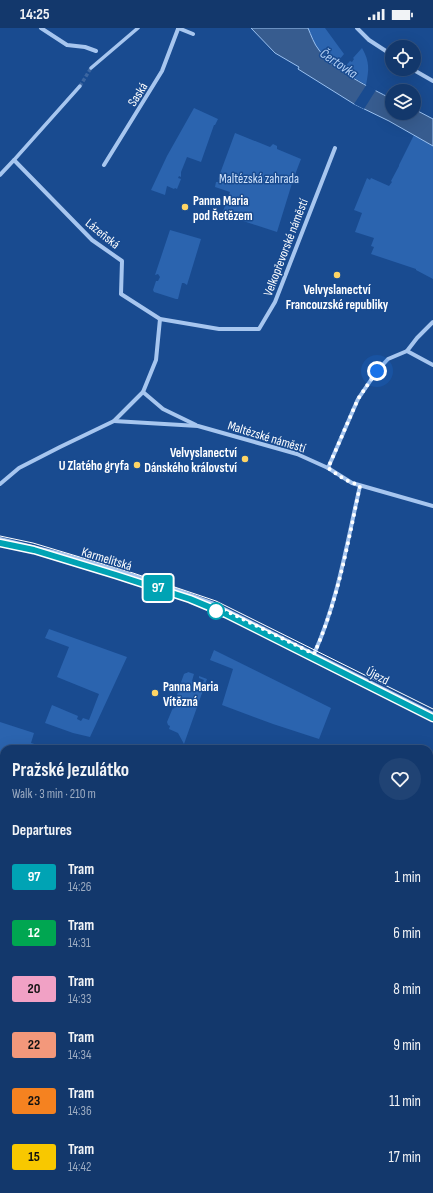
<!DOCTYPE html>
<meta charset="utf-8">
<style>
:root{--surface:#13386c;--page:#204374;--text:#f1f3f6;--muted:#9dacc2;--line:#32527f}
body{margin:0;font-family:"Sofia Sans Condensed",sans-serif;background:var(--page);color:var(--text);height:100vh;display:flex;flex-direction:column;font-size:15px;white-space:nowrap}
*{box-sizing:border-box;margin:0}
p{font-size:13px;color:var(--muted)}
.icon{flex:none;width:22px;height:22px;fill:none;stroke:currentColor;stroke-width:2;stroke-linecap:round;stroke-linejoin:round}
.map{position:relative;flex:1;overflow:hidden}
.drawer{position:absolute;left:0px;top:717px;width:433px;height:448px;display:flex;flex-direction:column;background:var(--surface);border-radius:12px 12px 0 0;box-shadow:0 4px 16px #0002,0 0 0 1px var(--line)}
.drawer>*{flex:none}
.badge{padding:0 8px;border-radius:3px;font-size:14px;line-height:26px}
.buttons{position:absolute;left:385px;top:12px;display:grid;gap:8px}
.buttons a{display:grid;place-items:center;width:36px;height:36px;border-radius:50%;background:var(--surface);box-shadow:0 4px 16px #0002,0 0 0 1px var(--line);font-size:20px}
.you{position:absolute;width:20px;height:20px;margin:-10px;border:3px solid #fff;border-radius:50%;background:#1a73e8;box-shadow:0 0 0 6px #1a73e833}
.map>.badge{position:absolute;translate:-50% -50%;box-shadow:0 0 0 2px #fff}
h2{padding:0 12px;font-size:15px;line-height:36px}
.round{display:grid;place-items:center;flex:none;width:42px;height:42px;border-radius:21px;background:var(--page)}
.head{display:flex;align-items:center;justify-content:space-between;height:68px;padding:0 12px}
h1{font-size:19px;font-weight:700;line-height:30px}
ul{padding:0;list-style:none}
li{display:flex;align-items:center;gap:12px;height:56px;padding:0 12px}
li div{flex:1}
li b{display:block;font-size:15px}
li em{font-style:normal}
li .badge{min-width:44px;font-weight:700;text-align:center}
.status{display:flex;justify-content:space-between;align-items:center;height:28px;padding:0 20px;background:var(--surface);direction:ltr}
.status svg{height:11px;fill:currentColor}
.map>svg:first-child{display:block}
</style>
<div class="status"><b>14:25</b><svg viewBox="0 0 49 12"><path d="M0 12V9h3v3zM5 12V6h3v6zM10 12V3h3v9zM15 12V0h3v12zM26 1h20v11H26zM47 4h2v5h-2z"/></svg></div>
<div class="map">
<svg width="433" height="1165" viewBox="0 0 433 1165">
<rect width="100%" height="100%" fill="#194b90"/>
<!-- green -->
<g fill="#2b64af">
<path d="M 308,0 L 325,0 L 344,26 L 335,37 L 342,42 L 350,33 L 352,34 L 354,31 L 353,30 L 362,20 C 370,34 369,42 366,57 C 350,47 331,38 319,23 C 314,16 311,8 308,0 Z"/>
<polygon points="194,80 218,91 215,97 214,97 201,134 187,129 181,144 181,149 179,148 178,150 181,151 177,161 175,160 174,161 167,158 165,167 151,162 167,128"/>
<polygon points="235,105 270,119 273,116 277,118 277,121 301,131 293,152 277,204 222,186 230,164 215,159 216,154 220,154 220,151 218,151"/>
<polygon points="414,107 433,118 433,251 416,242 416,241 371,226 374,219 371,218 374,210 355,204 362,185 354,182 367,150 370,152 371,150 389,158 392,154 391,153 399,138 399,137"/>
<polygon points="170,202 201,211 187,257 184,255 182,255 178,271 176,271 154,264 153,262 156,253 158,253 160,249 158,246 155,247"/>
<polygon points="49,601 127,629 90,709 73,705 45,695 52,677 78,688 77,691 81,693 83,690 89,692 99,666 57,649 69,619 45,610"/>
<polygon points="214,622 331,680 319,711 273,696 222,677 233,641 210,632"/>
<polygon points="188,644 194,646 192,653 202,657 204,652 199,650 199,648 207,651 184,716 178,705 169,701 170,698 168,697 167,694 172,682 173,680 174,681 175,678 174,677 174,676 178,664 179,663 181,663 182,660 181,659 180,657 184,646 186,645 187,645"/>
<polygon points="0,694 34,705 31,715 51,721 4,721 4,727 0,726"/>
<polygon points="0,727 4,728 4,1161 429,1161 429,989 433,991 433,1165 0,1165"/>
</g>
<!-- water -->
<path fill="#375c8f" stroke="#9ac1f1" d="M 251,0 L 308,0 C 311,7 314,16 319,22 C 332,41 372,61 392,71 L 392,85 L 414,85 L 414,81 L 433,91 L 433,118 L 389,93 L 354,76 L 298,41 L 299,39 L 275,25 Z"/>
<!-- pier -->
<polygon fill="#194b90" points="367,56 376,62 364,81 354,76"/>
<g fill="none" stroke-linecap="round" stroke-linejoin="round">
<!-- pedestrian-tunnel -->
<polyline stroke="#3c66a1" stroke-width="3.5" stroke-dasharray="3.5 2" stroke-linecap="butt" points="80,58 91,40"/>
<!-- pedestrian -->
<g stroke="#a7c6ef" stroke-width="3.5">
<polyline points="91,40 138,0"/>
<polyline points="14,132 80,58"/>
</g>
<!-- minor -->
<g stroke="#a7c6ef" stroke-width="4">
<polyline points="41,0 67,17 85,19 96,23"/>
<polyline points="178,0 193,6"/>
<polyline points="357,0 369,12 392,27"/>
<polyline points="412,41 433,53"/>
<polyline points="104,137 162,43 178,1"/>
<polyline points="0,147 14,132 92,212 122,233 121,266 160,291 219,301 259,301 275,274 335,120"/>
<polyline points="407,323 433,337"/>
<polyline points="143,364 163,381 196,397"/>
<polyline points="114,393 198,398 297,426 328,440 352,455 433,478"/>
<polyline points="328,440 358,371 377,343 388,331 407,323 417,310 433,294"/>
<polyline points="0,456 19,440 60,419 114,393 143,364 156,332 160,291"/>
<polyline points="0,511 61,526 161,556 212,575 433,686"/>
<path d="M 314,626 C 338,573 347,514 360,458"/>
<polyline points="429,802 433,794"/>
<polyline points="429,876 433,868"/>
</g>
<!-- tram -->
<g stroke="#fff" stroke-width="1">
<polyline points="0,508 33,515 133,545 216,573 433,681"/>
<polyline points="0,515 34,522 116,547 190,571 225,586 433,690"/>
</g>
</g>
<g fill="none" stroke-linecap="round" stroke-linejoin="round">
<defs>
<polyline id="line" points="0,515 34,522 116,547 190,571 226,586 433,690"/>
</defs>
<!-- line casing -->
<use href="#line" stroke="#fff" stroke-width="9"/>
<!-- line -->
<use href="#line" stroke="#00a3b4" stroke-width="6"/>
<!-- walk -->
<path stroke="#fff" stroke-width="4" stroke-dasharray="0 7.2" d="M 216,583 L 212,576 L 314,626 C 338,573 348,514 360,458 L 344,451 L 328,440 L 358,371 L 377,343"/>
</g>
<!-- markers -->
<g fill="#ffd565" stroke="#194b90" stroke-width="1.5">
<circle cx="185" cy="179" r="4"/>
<circle cx="337" cy="247" r="4"/>
<circle cx="245" cy="431" r="4"/>
<circle cx="137" cy="437" r="4"/>
<circle cx="155" cy="665" r="4"/>
</g>
<circle fill="#fff" stroke="#00a3b4" stroke-width="2" cx="216" cy="583" r="8"/>
<g text-anchor="middle" stroke-width="3" stroke-linejoin="round" paint-order="stroke">
<!-- street labels -->
<g font-size="13" fill="#fff" stroke="#194b90">
<text transform="translate(137 66) rotate(-58)" y="5">Saská</text>
<text transform="translate(103 205) rotate(39)" y="5">Lázeňská</text>
<text transform="translate(285 219) rotate(-69)" y="5">Velkopřevorské náměstí</text>
<text transform="translate(267 408) rotate(17)" y="5">Maltézské náměstí</text>
<text transform="translate(107 530) rotate(17)" y="5">Karmelitská</text>
<text transform="translate(378 647) rotate(27)" y="5">Újezd</text>
</g>
<!-- park labels -->
<g font-size="13" fill="#cde1fb" stroke="#194b90">
<text x="259" y="155">Maltézská zahrada</text>
</g>
<!-- poi labels -->
<g font-size="13" font-weight="bold" fill="#fff" stroke="#194b90" text-anchor="start">
<text x="193" y="177">Panna Maria<tspan x="193" dy="15">pod Řetězem</tspan></text>
<text x="337" y="266" text-anchor="middle">Velvyslanectví<tspan x="337" dy="15">Francouzské republiky</tspan></text>
<text x="237" y="429" text-anchor="end">Velvyslanectví<tspan x="237" dy="15">Dánského království</tspan></text>
<text x="129" y="442" text-anchor="end">U Zlatého gryfa</text>
<text x="163" y="663">Panna Maria<tspan x="163" dy="15">Vítězná</tspan></text>
</g>
<!-- water labels -->
<g font-size="14" font-style="italic" fill="#b3d0f6" stroke="#194b90">
<text transform="translate(339 35) rotate(34)" y="5">Čertovka</text>
</g>
</g>
</svg>
<div class="buttons">
<a><svg class="icon" aria-label="locate" viewBox="0 0 24 24"><circle cx="12" cy="12" r="6"/><path d="M12 2v4M12 18v4M2 12h4M18 12h4"/></svg></a>
<a><svg class="icon" aria-label="layers" viewBox="0 0 24 24"><path d="M12 4l9 5-9 5-9-5zM3 14l9 5 9-5"/></svg></a>
</div>
<div class="you" style="left:377px;top:343px"></div>
<b class="badge" style="left:158px;top:560px;background:#00a3b4;color:#fff">97</b>
<section class="drawer">
<div class="head"><div><h1>Pražské Jezulátko</h1><p>Walk · 3 min · 210 m</p></div><a class="round"><svg class="icon" aria-label="heart" viewBox="0 0 24 24"><path d="M12 20l-8-8c-3-5 5-10 8-4 3-6 11-1 8 4z"/></svg></a></div>
<h2>Departures</h2>
<ul>
<li><span class="badge" style="background:#00a3b4;color:#fff">97</span><div><b>Tram</b><p>14:26</p></div><em>1 min</em></li>
<li><span class="badge" style="background:#00a651;color:#fff">12</span><div><b>Tram</b><p>14:31</p></div><em>6 min</em></li>
<li><span class="badge" style="background:#f1a1c5;color:#111">20</span><div><b>Tram</b><p>14:33</p></div><em>8 min</em></li>
<li><span class="badge" style="background:#f3987b;color:#111">22</span><div><b>Tram</b><p>14:34</p></div><em>9 min</em></li>
<li><span class="badge" style="background:#f58220;color:#111">23</span><div><b>Tram</b><p>14:36</p></div><em>11 min</em></li>
<li><span class="badge" style="background:#f8c800;color:#111">15</span><div><b>Tram</b><p>14:42</p></div><em>17 min</em></li>
</ul>
</section>
</div>
